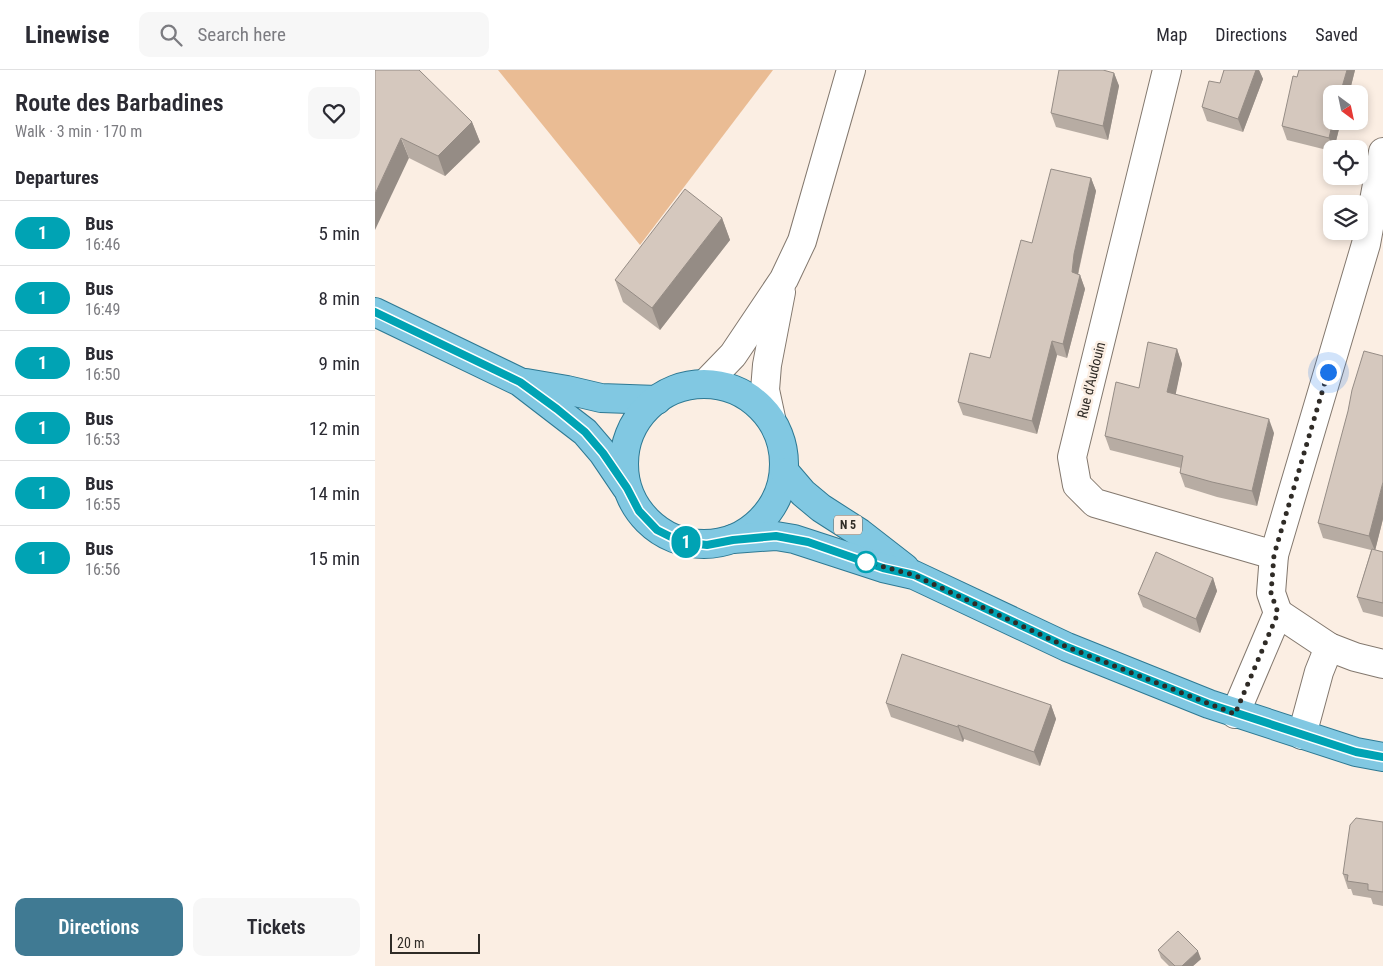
<!DOCTYPE html>
<meta charset="utf-8">
<style>
:root{--surface:#fff;--page:#f7f7f7;--text:#2b2b33;--muted:#7c7c81;--line:#e1e1e2;--accent:#407a93}
body{margin:0;font-family:"Roboto Condensed",sans-serif;background:var(--page);color:var(--text);height:100vh;display:flex;flex-direction:column;font-size:19px;white-space:nowrap}
*{box-sizing:border-box;margin:0}
p{font-size:16px;color:var(--muted)}
.icon{flex:none;width:28px;height:28px;fill:none;stroke:currentColor;stroke-width:2;stroke-linecap:round;stroke-linejoin:round}
.map{position:relative;flex:1;overflow:hidden}
.details{display:flex;flex-direction:column;background:var(--surface);width:375px}
.details>*{flex:none}
.badge{padding:0 10px;border-radius:16px;font-size:18px;line-height:32px}
.needle{width:32px;rotate:147deg}
.controls{position:absolute;left:948px;top:15px;display:grid;gap:10px}
.controls a{display:grid;place-items:center;width:45px;height:45px;border-radius:10px;background:var(--surface);box-shadow:0 2px 8px #0003;font-size:25px}
.scale{position:absolute;left:15px;bottom:12px;width:90px;box-sizing:border-box;padding-left:5px;border:2px solid #2f2b26;border-top:0;font-size:14px;line-height:18px;white-space:nowrap;color:#2f2b26;-webkit-text-stroke:4px #fbeee3;paint-order:stroke}
.you{position:absolute;width:25px;height:25px;margin:-12px;border:4px solid #fff;border-radius:50%;background:#1a73e8;box-shadow:0 0 0 8px #1a73e833}
.map>.badge{position:absolute;translate:-50% -50%;box-shadow:0 0 0 2px #fff}
h2{padding:0 15px;font-size:19px;line-height:45px}
.round{display:grid;place-items:center;flex:none;width:52px;height:52px;border-radius:10px;background:var(--page)}
.head{display:flex;align-items:center;justify-content:space-between;height:85px;padding:0 15px}
h1{font-size:24px;font-weight:600;line-height:38px}
.action{display:flex;gap:10px;margin-top:auto;padding:10px 15px}
.action a{flex:1;height:58px;border-radius:10px;background:var(--accent);color:#fff;font-size:20px;font-weight:600;line-height:58px;text-align:center}
.action a+a{background:var(--page);color:var(--text)}
ul{padding:0;list-style:none}
li{display:flex;align-items:center;gap:15px;height:65px;padding:0 15px;border-top:1px solid var(--line)}
li div{flex:1}
li b{display:block;font-size:19px}
li em{font-style:normal}
li .badge{min-width:55px;font-weight:700;text-align:center}
header{display:flex;align-items:center;gap:30px;box-sizing:border-box;height:70px;padding:0 25px;background:var(--surface);border-bottom:1px solid var(--line)}
header strong{font-size:24px}
nav{display:flex;gap:28px;margin-inline-start:auto;font-size:18px}
.search{width:350px;height:45px;background:var(--page);display:flex;align-items:center;gap:12px;box-sizing:border-box;padding:0 18px;border-radius:10px;color:var(--muted);font-size:19px}
main{display:flex;flex:1;min-height:0}
.map>svg:first-child{display:block}
</style>
<header>
<strong>Linewise</strong>
<div class="search"><svg class="icon" aria-label="search" viewBox="0 0 24 24"><circle cx="10" cy="10" r="6"/><path d="M15 15l6 6"/></svg>Search here</div>
<nav><a>Map</a><a>Directions</a><a>Saved</a></nav>
</header>
<main>
<section class="details">
<div class="head"><div><h1>Route des Barbadines</h1><p>Walk · 3 min · 170 m</p></div><a class="round"><svg class="icon" aria-label="heart" viewBox="0 0 24 24"><path d="M12 20l-8-8c-3-5 5-10 8-4 3-6 11-1 8 4z"/></svg></a></div>
<h2>Departures</h2>
<ul>
<li><span class="badge" style="background:#00a3b4;color:#fff">1</span><div><b>Bus</b><p>16:46</p></div><em>5 min</em></li>
<li><span class="badge" style="background:#00a3b4;color:#fff">1</span><div><b>Bus</b><p>16:49</p></div><em>8 min</em></li>
<li><span class="badge" style="background:#00a3b4;color:#fff">1</span><div><b>Bus</b><p>16:50</p></div><em>9 min</em></li>
<li><span class="badge" style="background:#00a3b4;color:#fff">1</span><div><b>Bus</b><p>16:53</p></div><em>12 min</em></li>
<li><span class="badge" style="background:#00a3b4;color:#fff">1</span><div><b>Bus</b><p>16:55</p></div><em>14 min</em></li>
<li><span class="badge" style="background:#00a3b4;color:#fff">1</span><div><b>Bus</b><p>16:56</p></div><em>15 min</em></li>
</ul>
<div class="action"><a>Directions</a><a>Tickets</a></div>
</section>
<div class="map">
<svg width="1008" height="896" viewBox="0 0 1008 896">
<rect width="100%" height="100%" fill="#fbeee3"/>
<!-- green -->
<polygon fill="#eabc94" points="123,0 398,0 265,175"/>
<g fill="none" stroke-linecap="round" stroke-linejoin="round">
<defs>
<g id="minor">
<polyline points="792,0 697,387 702,415 720,433 899,485"/>
<polyline points="330,314 358,285 409,209 427,171 476,0"/>
<polyline points="396,348 390,320 392,295 406,222"/>
<polyline points="903,543 954,577 980,587 1008,594"/>
<polyline points="860,644 903,543 896,523 899,485 991,174 1008,82"/>
<polyline points="927,665 944,602 954,577"/>
</g>
<g id="major">
<polyline points="0,242 145,312 210,362 228,383 251,417"/>
<polyline points="151,313 192,320 226,328 282,330"/>
<circle cx="329" cy="394" r="80"/>
<polyline points="410,402 428,423 446,438 485,463 530,498"/>
<polyline points="358,469 401,466 419,469 508,498 539,505 692,577 834,634 981,682 1008,687"/>
</g>
</defs>
<!-- minor casing -->
<use href="#minor" stroke="#83786e" stroke-width="30"/>
<!-- major casing -->
<use href="#major" stroke="#2e7993" stroke-width="30"/>
<!-- minor -->
<use href="#minor" stroke="#fff" stroke-width="28"/>
<!-- major -->
<use href="#major" stroke="#81c8e2" stroke-width="28"/>
</g>
<!-- wall -->
<g fill="#b7aca3">
<polygon points="0,0 97,52 105,72 70,106 34,88"/>
<polygon points="849,0 884,0 888,9 868,62 832,51 827,37 845,13"/>
<polygon points="924,0 980,0 974,24 956,51 966,51 959,79 956,79 956,81 912,70 907,56 922,7"/>
<polygon points="739,3 744,16 733,70 681,57 676,43"/>
<polygon points="716,108 721,121 703,205 705,205 710,219 692,288 682,285 662,364 588,345 583,332 615,288 657,173"/>
<polygon points="347,148 355,170 285,260 248,232 240,210"/>
<polygon points="802,279 807,294 800,324 899,363 882,436 842,427 810,417 805,403 806,398 735,380 730,366 764,318"/>
<polygon points="1008,449 1000,480 1008,482 1008,547 988,542 982,527 996,480 948,468 943,453"/>
<polygon points="838,508 842,521 825,563 768,537 763,524"/>
<polygon points="511,633 676,635 681,649 665,696 589,669 588,672 516,647"/>
<polygon points="1008,752 1008,836 998,834 996,828 978,825 976,819 973,819 968,804"/>
<polygon points="783,880 826,889 818,896 794,896 786,888"/>
</g>
<!-- shaded-wall -->
<g fill="#958c85">
<polygon points="881,0 884,0 888,9 868,62 863,49"/>
<polygon points="972,0 980,0 974,24 965,24"/>
<polygon points="739,3 744,16 733,70 728,56"/>
<polygon points="958,51 966,51 959,79 958,79 954,68"/>
<polygon points="97,52 105,72 70,106 63,86"/>
<polygon points="26,68 34,88 0,160 0,124"/>
<polygon points="716,108 721,121 704,198 701,216 697,202 699,184"/>
<polygon points="347,148 355,170 285,260 277,238"/>
<polygon points="705,205 710,219 692,288 688,274"/>
<polygon points="677,271 682,285 662,364 657,351"/>
<polygon points="802,279 807,294 798,337 792,322"/>
<polygon points="894,349 899,363 882,436 877,421"/>
<polygon points="1008,412 1008,449 1000,481 994,466"/>
<polygon points="838,508 842,521 825,563 821,549"/>
<polygon points="676,635 681,649 665,696 659,682"/>
<polygon points="583,655 589,669 588,672 583,657"/>
<polygon points="823,881 826,889 818,896 807,896"/>
</g>
<!-- building -->
<g fill="#d5c8be" stroke="#958c85">
<polygon points="0,0 44,0 97,52 63,86 26,68 0,124"/>
<polygon points="684,0 728,0 739,3 728,56 676,43"/>
<polygon points="849,0 881,0 863,49 827,37 834,11 845,13"/>
<polygon points="924,0 972,0 965,24 956,24 956,51 958,51 954,68 907,56 918,6 922,7"/>
<polygon points="676,99 716,108 699,184 697,202 705,205 688,274 677,271 657,351 583,332 595,283 615,288 646,170 657,173"/>
<polygon points="310,119 347,148 277,238 240,210"/>
<polygon points="773,272 802,279 792,322 894,349 877,421 837,412 805,403 808,386 730,366 741,312 764,318"/>
<polygon points="989,281 1008,286 1008,412 994,466 943,453 973,341 977,320"/>
<polygon points="997,479 1008,482 1008,533 982,527"/>
<polygon points="781,482 838,508 821,549 763,524"/>
<polygon points="527,584 676,635 659,682 583,655 583,657 511,633"/>
<polygon points="981,748 1008,752 1008,822 993,820 993,814 972,811 973,805 968,804 975,755"/>
<polygon points="803,861 823,881 807,896 800,896 783,880"/>
</g>
<g fill="none" stroke-linecap="round" stroke-linejoin="round">
<defs>
<polyline id="line" points="0,242 145,312 182,339 210,362 228,383 252,418 264,441 282,460 306,472 332,475 358,470 401,466 433,472 508,498 539,505 692,577 834,634 981,682 1008,687"/>
</defs>
<!-- line casing -->
<use href="#line" stroke="#fff" stroke-width="11"/>
<!-- line -->
<use href="#line" stroke="#00a3b4" stroke-width="8"/>
<!-- walk -->
<polyline stroke="#2f2b26" stroke-width="5" stroke-dasharray="0 9" points="491,492 539,505 692,577 860,644 903,543 896,523 899,485 953,302"/>
</g>
<!-- markers -->
<circle fill="#fff" stroke="#00a3b4" stroke-width="2.5" cx="491" cy="492" r="10"/>
<g text-anchor="middle" stroke-width="5" stroke-linejoin="round" paint-order="stroke">
<!-- shield labels -->
<rect fill="#fbeee3" stroke="#6c665f" stroke-width="1" x="459" y="445.5" width="28" height="19" rx="4"/>
<g font-size="12" font-weight="bold" fill="#2f2b26">
<text x="473" y="459">N 5</text>
</g>
<!-- street labels -->
<g font-size="14" fill="#2f2b26" stroke="#fbeee3">
<text transform="translate(716 310) rotate(-76)" y="5">Rue d'Audouin</text>
</g>
</g>
</svg>
<div class="controls">
<a><svg class="needle" viewBox="-14 -14 28 28"><path d="M0-13l5 13h-10z" fill="#e53935"/><path d="M0 13l5-13h-10z" fill="#7c7c81"/></svg></a>
<a><svg class="icon" aria-label="locate" viewBox="0 0 24 24"><circle cx="12" cy="12" r="6"/><path d="M12 2v4M12 18v4M2 12h4M18 12h4"/></svg></a>
<a><svg class="icon" aria-label="layers" viewBox="0 0 24 24"><path d="M12 4l9 5-9 5-9-5zM3 14l9 5 9-5"/></svg></a>
</div>
<div class="scale">20 m</div>
<div class="you" style="left:953px;top:302px"></div>
<b class="badge" style="left:311px;top:472px;background:#00a3b4;color:#fff">1</b>
</div>
</main>
